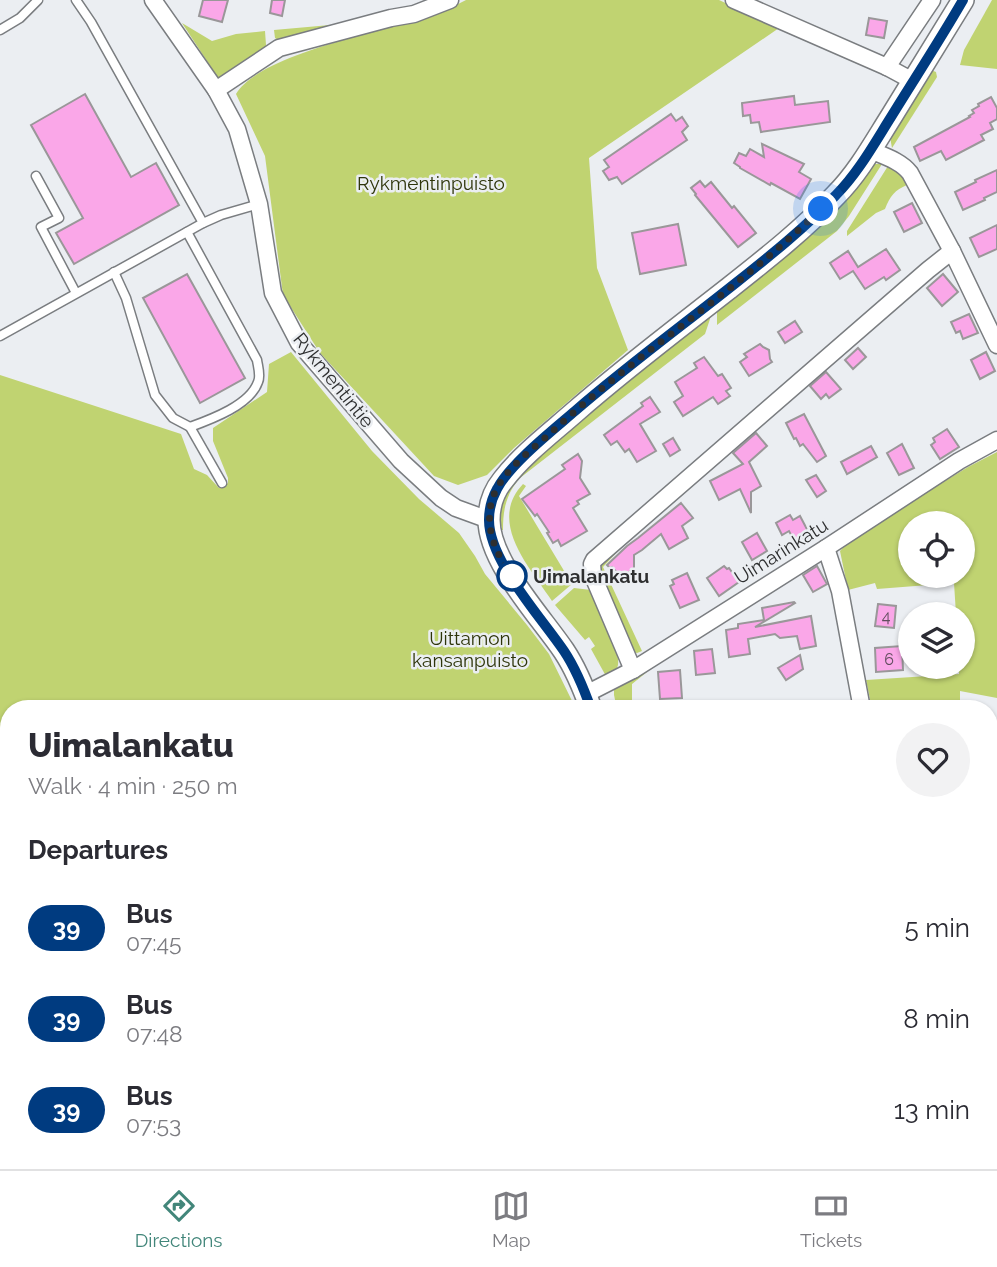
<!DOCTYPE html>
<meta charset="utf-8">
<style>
:root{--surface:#fff;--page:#f2f2f3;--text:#2b2b33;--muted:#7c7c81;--line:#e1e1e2;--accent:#42867a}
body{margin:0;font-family:Raleway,sans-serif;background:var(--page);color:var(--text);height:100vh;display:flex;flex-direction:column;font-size:26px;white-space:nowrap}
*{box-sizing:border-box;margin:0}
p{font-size:23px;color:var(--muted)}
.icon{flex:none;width:38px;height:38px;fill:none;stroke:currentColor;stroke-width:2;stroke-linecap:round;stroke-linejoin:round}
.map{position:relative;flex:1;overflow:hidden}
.sheet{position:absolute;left:0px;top:700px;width:998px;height:469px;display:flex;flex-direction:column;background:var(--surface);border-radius:28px 28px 0 0;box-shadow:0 2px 5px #0004}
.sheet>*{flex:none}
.badge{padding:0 14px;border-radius:23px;font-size:24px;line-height:46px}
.fabs{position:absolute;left:898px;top:511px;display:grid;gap:14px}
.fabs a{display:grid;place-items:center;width:77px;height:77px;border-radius:50%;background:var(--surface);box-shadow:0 2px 5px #0004;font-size:35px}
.you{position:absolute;width:35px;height:35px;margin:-18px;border:5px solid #fff;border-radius:50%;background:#1a73e8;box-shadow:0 0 0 10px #1a73e833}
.map>.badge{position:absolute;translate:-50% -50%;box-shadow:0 0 0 4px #fff}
h2{padding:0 28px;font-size:26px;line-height:63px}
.round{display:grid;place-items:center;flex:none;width:74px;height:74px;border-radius:37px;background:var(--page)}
.head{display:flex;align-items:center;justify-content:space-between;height:119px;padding:0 28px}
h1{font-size:33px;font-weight:800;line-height:52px}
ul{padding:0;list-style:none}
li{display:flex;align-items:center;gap:21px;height:91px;padding:0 28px}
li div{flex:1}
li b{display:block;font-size:26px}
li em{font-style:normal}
li .badge{min-width:77px;font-weight:700;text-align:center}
.menu{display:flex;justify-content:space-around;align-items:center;height:98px;border-top:2px solid var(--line);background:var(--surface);font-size:19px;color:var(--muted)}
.menu a{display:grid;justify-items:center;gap:4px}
.menu .selected{color:var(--accent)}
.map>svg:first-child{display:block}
</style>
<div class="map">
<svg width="997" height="1169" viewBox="0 0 997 1169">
<rect width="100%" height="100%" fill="#ebeef2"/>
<!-- green -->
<g fill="#c0d371" fill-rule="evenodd">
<path d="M 466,0 L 719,0 L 779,28 L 589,158 L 597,268 L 628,350 L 514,448 L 487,475 L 458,485 L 434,476 L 320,353 L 283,295 L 265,156 L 236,94 C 260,53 390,30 437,14 C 447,10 456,5 466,0 Z"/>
<polygon points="992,0 997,0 997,69 960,65 964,50"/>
<polygon points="182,23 212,41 236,34 265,31 266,45 265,52 221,78 218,78"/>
<polygon points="330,25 328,31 278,40 275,38 274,30"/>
<polygon points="931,70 936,72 937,77 892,148 890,137"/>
<polygon points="873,164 882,164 849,216 837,231 717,325 717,312 715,309 813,233 843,203"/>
<path d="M 888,166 C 897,167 903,176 908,183 L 907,185 C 895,190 890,196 885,209 L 876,213 L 847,236 L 847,231 Z"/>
<path d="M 709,314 L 710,319 L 705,334 L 520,478 C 506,494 503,509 503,530 L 502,530 L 499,515 L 501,502 L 512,482 L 577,419 Z"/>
<polygon points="291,352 372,451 419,499 459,533 475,556 485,574 527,625 549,654 576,709 9,709 9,1146 0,1138 0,375 181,434 194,469 207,475 219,488 228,483 228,478 213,441 213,428 267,392 269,364"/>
<path d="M 997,452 L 997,698 L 960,691 L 960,709 L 872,709 L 866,680 L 959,674 L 959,667 L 962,667 L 962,614 L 956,614 L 954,583 L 877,589 L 875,583 L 848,590 L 840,551 L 853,537 L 968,467 ZM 910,523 L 962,523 L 962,576 L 910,576 Z"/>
<path d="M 523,484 L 526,486 L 519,496 L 572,584 L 552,601 C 530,568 487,522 523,484 Z"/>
<polygon points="618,548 620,549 603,567 642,651 637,653 633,652 599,578 600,563"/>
<path d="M 574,588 L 591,590 C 598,606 621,650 618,665 C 616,672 613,674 607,678 L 591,649 L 595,646 L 589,637 L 585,640 L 555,605 Z"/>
<polygon points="645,669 647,672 632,684 632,709 617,709 614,695 614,689"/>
<polygon points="67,1160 191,1160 195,1169 58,1169"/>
<polygon points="291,1160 505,1160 503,1164 523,1160 599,1160 602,1169 294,1169"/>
</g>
<!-- building -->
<g fill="#faa7e8" stroke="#9a9799" stroke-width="2">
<polygon points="203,0 228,0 222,22 199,16"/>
<polygon points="272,0 285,0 282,16 270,13"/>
<polygon points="869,18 887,21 884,38 866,35"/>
<polygon points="85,94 131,177 156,163 179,205 74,264 56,233 83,218 31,125"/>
<polygon points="794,96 795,105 828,101 830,122 761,132 759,122 751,123 750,115 743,116 742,103"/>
<polygon points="991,97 997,108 997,119 990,123 993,129 981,135 984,140 946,160 941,151 920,161 914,147 970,117 969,116 974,113 972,110 979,106 978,104"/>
<polygon points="671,114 676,121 682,117 688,126 682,132 687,140 622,184 617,177 609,180 603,171 609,167 604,160"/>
<polygon points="762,144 804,164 799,172 811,179 800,199 771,183 770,185 740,168 740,167 734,163 739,153 746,156 750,149 764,157"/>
<polygon points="997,170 997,192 984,198 985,200 963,210 955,192 976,182 975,180"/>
<polygon points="700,181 705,187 711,182 732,208 734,206 756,233 738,247 695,195 696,194 691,188"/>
<polygon points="912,203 922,223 904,232 894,212"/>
<polygon points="678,224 686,265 640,274 632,233"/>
<polygon points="997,225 997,249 979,257 970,238"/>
<polygon points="886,249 900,270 886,280 884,277 865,289 853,271 840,279 830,263 848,251 858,267"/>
<polygon points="187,274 245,378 200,403 143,298"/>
<polygon points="943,274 958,292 942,306 927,288"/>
<polygon points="969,314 978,333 963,339 960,331 956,333 951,322"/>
<polygon points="795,321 802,332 785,343 778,332"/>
<polygon points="760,344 763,347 769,350 770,359 772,362 749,376 740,362 747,357 744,354"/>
<polygon points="858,348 866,357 853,369 845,360"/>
<polygon points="986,352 995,371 980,379 971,360"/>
<polygon points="704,357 718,376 722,374 731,388 726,391 730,396 718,404 713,397 683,416 674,402 683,396 675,382 697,368 694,363"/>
<polygon points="826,372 841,389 829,398 826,394 821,399 810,386"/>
<polygon points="650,397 660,412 640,424 656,451 637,462 629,449 625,452 617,441 611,445 604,435 643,406 641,403"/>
<polygon points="804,414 826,456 817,462 803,444 800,446 796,438 794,439 786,423"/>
<polygon points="947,429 959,447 940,459 931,445 935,442 933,438"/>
<polygon points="756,433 767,446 749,462 761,486 751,492 751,513 740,489 719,500 710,481 743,464 733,453"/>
<polygon points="673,438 680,450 670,456 663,444"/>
<polygon points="902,444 914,468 899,475 887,453"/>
<polygon points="871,446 877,457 847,474 841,462"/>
<polygon points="578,454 582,461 580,478 590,494 577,501 579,504 573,508 587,531 561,546 558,540 553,543 547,533 549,532 537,514 535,516 522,499 565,469 562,465"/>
<polygon points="816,475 826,491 817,497 806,480"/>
<polygon points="681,503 693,518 682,526 688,538 669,549 661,534 642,550 634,555 634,568 622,578 612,567 610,568 607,565 627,546 638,538"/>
<polygon points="790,515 793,520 800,516 810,535 795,542 789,531 782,535 776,523"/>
<polygon points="757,533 767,551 752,560 742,542"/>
<polygon points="724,566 727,569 729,568 739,582 719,596 707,578"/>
<polygon points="817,566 827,584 813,592 803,575"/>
<polygon points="687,573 699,600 680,608 670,586 674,584 672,580"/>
<polygon points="794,602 795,603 755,627 811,616 816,646 800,649 797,636 780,638 775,634 748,639 750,654 729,657 726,630 738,628 738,624 764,620 762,608"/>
<polygon points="878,604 896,606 894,628 875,626"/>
<polygon points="902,646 903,670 876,672 875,648"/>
<polygon points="712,649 715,673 696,675 694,651"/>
<polygon points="800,655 803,669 786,680 778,668"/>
<polygon points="680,670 682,698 660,699 658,672"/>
</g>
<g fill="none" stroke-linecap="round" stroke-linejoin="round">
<defs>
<g id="service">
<polyline points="76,0 91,22 203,223"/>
<polyline points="0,30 20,18 38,0"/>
<polyline points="36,176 59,218 41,227 76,293"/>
<path d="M 114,272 L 126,298 L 155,395 L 173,418 L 190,427 C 212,419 250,405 258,382 C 261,376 258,367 257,360 L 187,232"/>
<polyline points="0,336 203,223 221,215 259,204"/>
<polyline points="190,427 222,483"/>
<polyline points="989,1129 997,1134"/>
<polyline points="0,1145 9,1155"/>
<polyline points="989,1146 997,1150"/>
<polyline points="14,1160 21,1169"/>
<polyline points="45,1169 56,1160"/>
<polyline points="508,1169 513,1160"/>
</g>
<g id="minor">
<polyline points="153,0 216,90 237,129 259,204 273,293 299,343 401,461 441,498 456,508 489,520"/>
<polyline points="734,0 887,67 913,81"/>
<polyline points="887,67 932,0"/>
<polyline points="216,90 279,48 391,18 414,14 450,0"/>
<path d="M 870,150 C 884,156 901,161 910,173 L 952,251 L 997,345"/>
<polyline points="826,548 840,591 862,709"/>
<polyline points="633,670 593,576 592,564 594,560 928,270 952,251"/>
<polyline points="586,694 633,670 826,548 959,461 997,440"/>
<polyline points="989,924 997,912"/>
<path d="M 989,984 C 997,1002 997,1017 989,1034"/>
<polyline points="713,1160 720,1169"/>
<polyline points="869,1169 877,1160"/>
</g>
<g id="tertiary">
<path d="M 591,709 C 584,689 576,669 564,651 C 541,617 489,562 489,520 C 489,506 494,491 503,480 C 523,454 551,433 576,411 C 625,368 677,329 728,289 C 766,259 803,230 836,195 C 858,173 874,144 891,117 C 915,78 939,39 963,0"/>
<polyline points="609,1160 612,1169"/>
</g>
</defs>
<!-- service casing -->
<use href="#service" stroke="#7a7d80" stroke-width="11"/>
<!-- minor casing -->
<use href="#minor" stroke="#7a7d80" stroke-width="19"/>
<!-- tertiary casing -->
<use href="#tertiary" stroke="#7a7d80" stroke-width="24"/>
<!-- service -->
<use href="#service" stroke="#fff" stroke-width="8"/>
<!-- minor -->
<use href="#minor" stroke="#fff" stroke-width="16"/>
<!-- tertiary -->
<use href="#tertiary" stroke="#fff" stroke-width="21"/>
</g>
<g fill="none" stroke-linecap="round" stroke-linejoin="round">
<defs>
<path id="line" d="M 591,709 C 584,689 576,669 564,651 C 541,617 489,561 489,520 C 489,509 492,498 497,489 C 510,464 553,430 575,411 C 627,366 683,325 737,282 C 771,255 806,227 836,195 C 858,173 874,144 891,117 C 915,78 940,40 963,0"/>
</defs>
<!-- line casing -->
<use href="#line" stroke="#fff" stroke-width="16"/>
<!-- line -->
<use href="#line" stroke="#003b80" stroke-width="10"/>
<!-- walk -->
<path stroke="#2e2f30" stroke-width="7" stroke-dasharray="0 12.6" d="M 512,576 C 494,552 482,521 495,492 C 507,467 534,448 554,430 C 639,352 738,290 821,209"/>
</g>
<!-- markers -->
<circle fill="#fff" stroke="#003b80" stroke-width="3.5" cx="512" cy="576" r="14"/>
<g text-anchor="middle" stroke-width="5" stroke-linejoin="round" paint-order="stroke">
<!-- number labels -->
<g font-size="16" fill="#614d5e">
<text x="886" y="622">4</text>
<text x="889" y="665">6</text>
</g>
<!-- park labels -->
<g font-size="19" fill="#2e350a" stroke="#ebeef2">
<text x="431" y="190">Rykmentinpuisto</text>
<text x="470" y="645">Uittamon<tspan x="470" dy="22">kansanpuisto</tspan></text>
</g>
<!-- street labels -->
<g font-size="19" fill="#2e2f30" stroke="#ebeef2">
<text transform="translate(334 380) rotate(51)" y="7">Rykmentintie</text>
<text transform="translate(781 551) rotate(-32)" y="7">Uimarinkatu</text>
</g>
<!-- stop labels -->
<g font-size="19" font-weight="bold" fill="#2e2f30" stroke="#ebeef2" text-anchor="start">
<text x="533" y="583">Uimalankatu</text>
</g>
</g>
</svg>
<div class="fabs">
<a><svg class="icon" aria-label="locate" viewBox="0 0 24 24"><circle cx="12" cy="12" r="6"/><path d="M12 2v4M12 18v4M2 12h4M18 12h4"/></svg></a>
<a><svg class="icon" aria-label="layers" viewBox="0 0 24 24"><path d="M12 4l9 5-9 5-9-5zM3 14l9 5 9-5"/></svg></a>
</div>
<div class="you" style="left:821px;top:209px"></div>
<section class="sheet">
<div class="head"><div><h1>Uimalankatu</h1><p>Walk · 4 min · 250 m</p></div><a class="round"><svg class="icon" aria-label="heart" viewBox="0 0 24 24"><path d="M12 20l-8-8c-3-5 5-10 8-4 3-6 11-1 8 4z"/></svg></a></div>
<h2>Departures</h2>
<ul>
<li><span class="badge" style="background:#003b80;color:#fff">39</span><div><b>Bus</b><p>07:45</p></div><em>5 min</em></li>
<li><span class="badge" style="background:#003b80;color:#fff">39</span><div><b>Bus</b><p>07:48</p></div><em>8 min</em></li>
<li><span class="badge" style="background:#003b80;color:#fff">39</span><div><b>Bus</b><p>07:53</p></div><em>13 min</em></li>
</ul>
</section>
</div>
<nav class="menu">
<a class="selected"><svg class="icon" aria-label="directions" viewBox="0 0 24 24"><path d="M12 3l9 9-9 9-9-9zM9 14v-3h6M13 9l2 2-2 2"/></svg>Directions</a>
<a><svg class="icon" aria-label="map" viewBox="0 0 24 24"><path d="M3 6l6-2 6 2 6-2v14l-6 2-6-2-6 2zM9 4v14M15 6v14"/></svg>Map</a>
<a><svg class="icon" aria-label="tickets" viewBox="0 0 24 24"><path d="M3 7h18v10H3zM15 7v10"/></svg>Tickets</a>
</nav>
